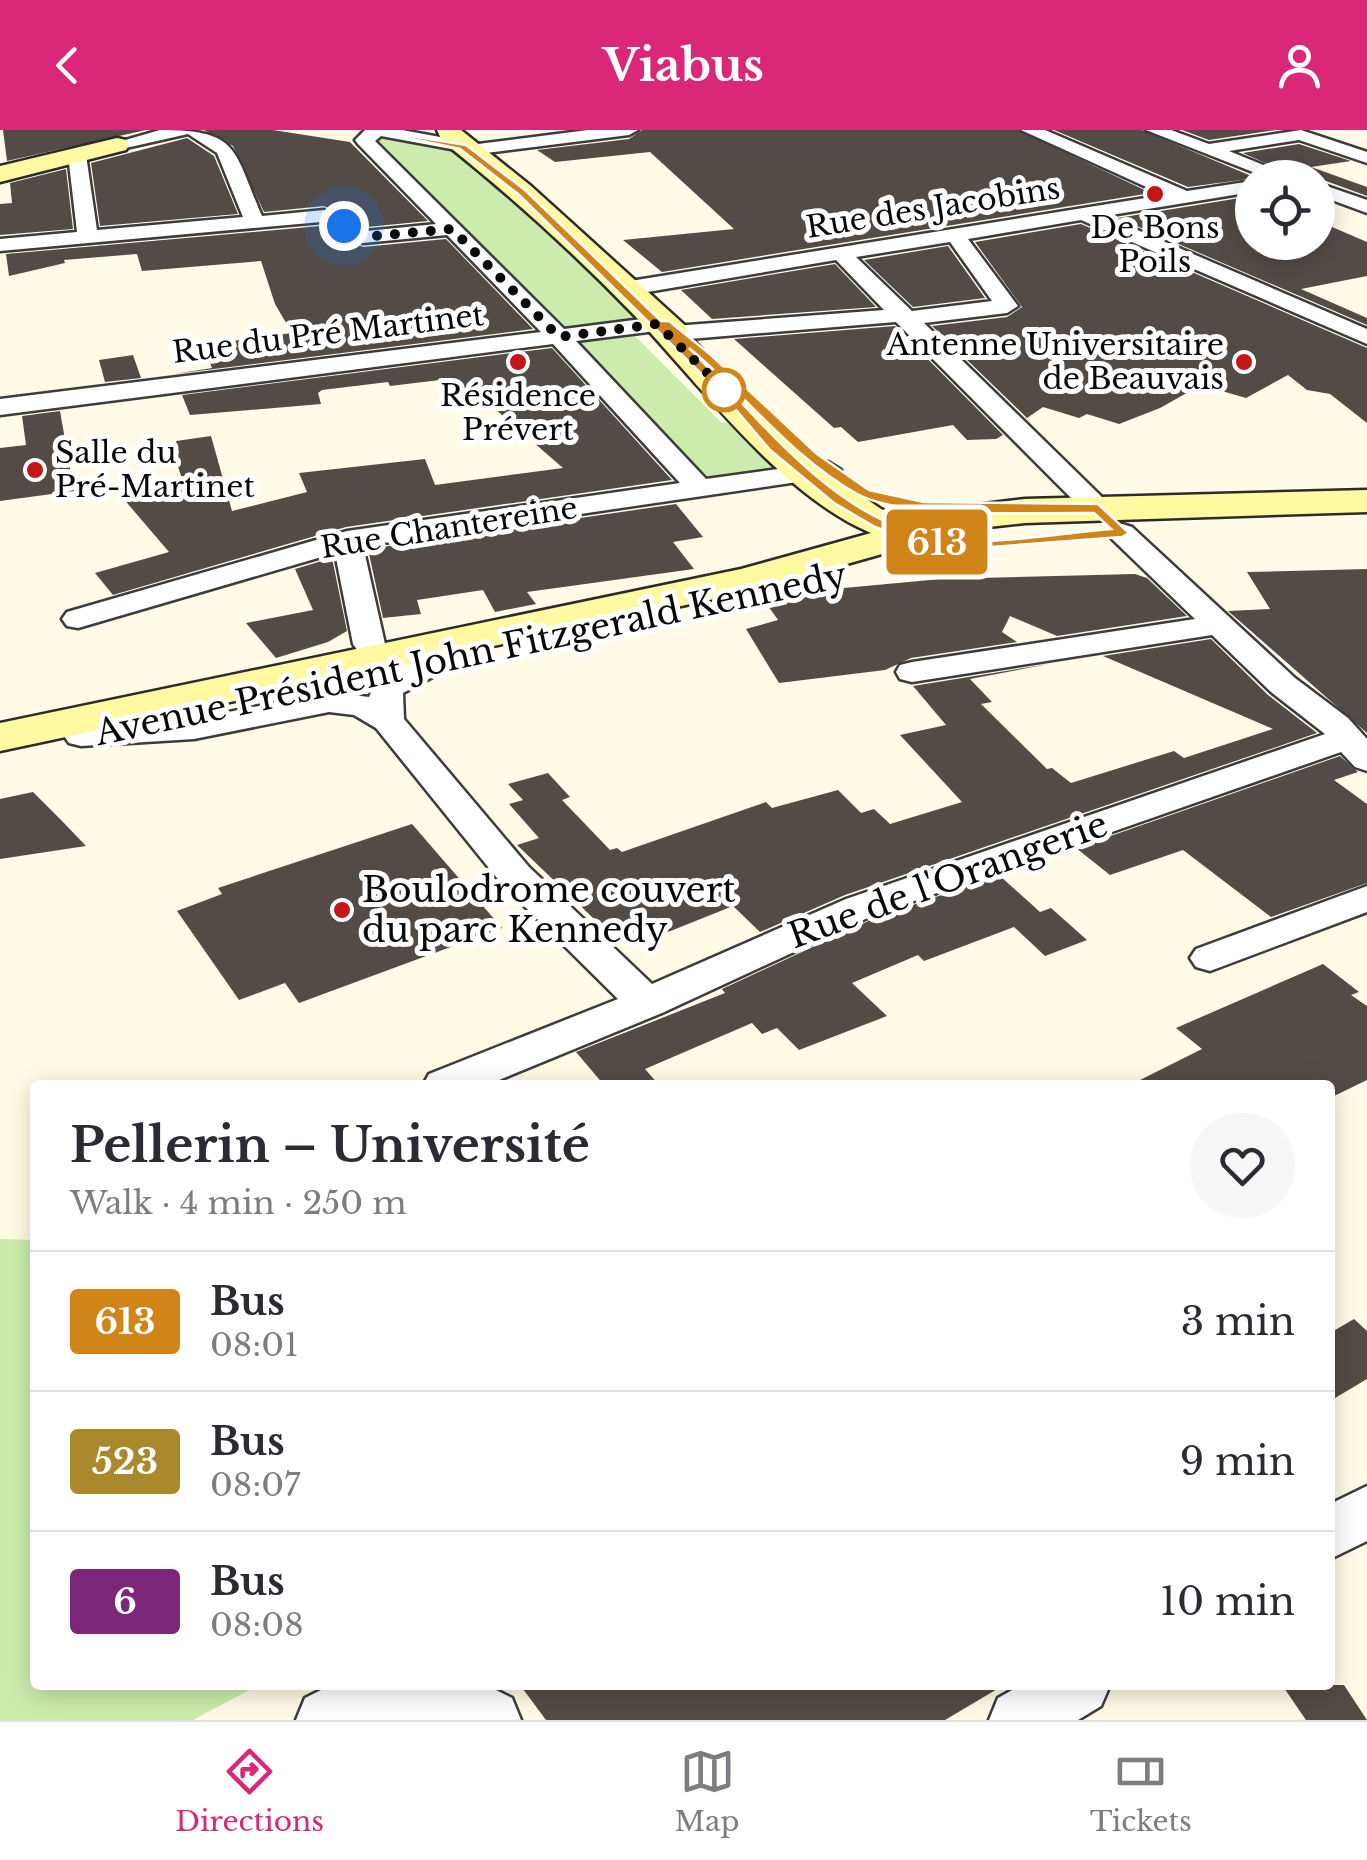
<!DOCTYPE html>
<meta charset="utf-8">
<style>
:root{--surface:#fff;--page:#f7f7f7;--text:#2b2b33;--muted:#7c7c81;--line:#e1e1e2;--accent:#db2777}
body{margin:0;font-family:"Libre Baskerville",serif;background:var(--page);color:var(--text);height:100vh;display:flex;flex-direction:column;font-size:38px;white-space:nowrap}
*{box-sizing:border-box;margin:0}
p{font-size:32px;color:var(--muted)}
.icon{flex:none;width:55px;height:55px;fill:none;stroke:currentColor;stroke-width:2;stroke-linecap:round;stroke-linejoin:round}
.map{position:relative;flex:1;overflow:hidden}
.details{position:absolute;left:30px;top:950px;width:1305px;height:610px;display:flex;flex-direction:column;background:var(--surface);border-radius:10px;box-shadow:0 5px 25px #0003}
.details>*{flex:none}
.badge{padding:0 20px;border-radius:8px;font-size:35px;line-height:65px}
.buttons{position:absolute;left:1235px;top:30px;display:grid;gap:20px}
.buttons a{display:grid;place-items:center;width:100px;height:100px;border-radius:50%;background:var(--surface);box-shadow:0 5px 25px #0003;font-size:50px}
.you{position:absolute;width:50px;height:50px;margin:-25px;border:8px solid #fff;border-radius:50%;background:#1a73e8;box-shadow:0 0 0 15px #1a73e833}
.map>.badge{position:absolute;translate:-50% -50%;box-shadow:0 0 0 5px #fff}
.round{display:grid;place-items:center;flex:none;width:105px;height:105px;border-radius:52px;background:var(--page)}
.summary{display:flex;align-items:center;justify-content:space-between;height:170px;padding:0 40px}
h1{font-size:48px;font-weight:700;line-height:75px}
ul{padding:0;list-style:none}
li{display:flex;align-items:center;gap:30px;height:140px;padding:0 40px;border-top:2px solid var(--line)}
li div{flex:1}
li b{display:block;font-size:38px}
li em{font-style:normal}
li .badge{min-width:110px;font-weight:700;text-align:center}
header{display:flex;justify-content:space-between;align-items:center;height:130px;padding:0 40px;background:var(--accent);color:#fff;font-size:45px;font-weight:700}
.dock{display:flex;justify-content:space-around;align-items:center;height:140px;border-top:2px solid var(--line);background:var(--surface);font-size:28px;color:var(--muted)}
.dock a{display:grid;justify-items:center;gap:5px}
.dock .selected{color:var(--accent)}
.map>svg:first-child{display:block}
</style>
<header><svg class="icon" aria-label="back" viewBox="0 0 24 24"><path d="M15 5l-7 7 7 7"/></svg>Viabus<svg class="icon" aria-label="person" viewBox="0 0 24 24"><circle cx="12" cy="8" r="4"/><path d="M4 21q1-7 8-7t8 7"/></svg></header>
<div class="map">
<svg width="1367" height="1590" viewBox="0 0 1367 1590">
<rect width="100%" height="100%" fill="#fffbe6"/>
<!-- green -->
<g fill="#cbecac">
<polygon points="384,6 463,23 634,185 632,203 722,293 734,292 777,338 767,344 705,351 564,198 371,10"/>
<polygon points="0,1109 35,1110 35,1555 259,1555 193,1590 0,1590"/>
</g>
<!-- building -->
<g fill="#534b45">
<polygon points="3,0 146,0 7,31"/>
<polygon points="204,0 273,0 350,12 428,91 367,97 324,76 264,82 233,16"/>
<polygon points="642,0 1018,0 1151,63 662,142 623,110 734,99 650,22 555,32 537,20 629,9"/>
<polygon points="1054,0 1142,0 1256,48 1188,57"/>
<polygon points="1182,0 1276,0 1209,10"/>
<polygon points="187,8 214,26 238,84 100,96 91,33"/>
<polygon points="1299,14 1351,31 1311,37 1367,57 1367,66 1318,48 1298,48 1243,23"/>
<polygon points="66,39 73,99 0,105 0,74 12,73 10,53"/>
<polygon points="1252,66 1252,112 1318,112 1318,91 1367,112 1367,146 1301,159 1367,188 1367,195 1118,88"/>
<polygon points="1081,94 1367,218 1367,293 1330,264 1307,260 1288,245 1246,268 1201,255 1160,278 1119,294 1087,284 1079,288 1043,277 1027,288 932,196 1007,187 1022,177 975,112"/>
<polygon points="320,96 363,117 446,109 533,199 174,244 212,238 203,215 292,203 275,174 261,131 142,141 137,124 64,130 65,133 9,146 6,124"/>
<polygon points="948,116 985,168 913,177 864,130"/>
<polygon points="835,134 876,177 712,189 681,160"/>
<polygon points="895,196 1003,305 996,309 967,310 953,295 858,312 841,297 834,298 734,209"/>
<polygon points="552,218 672,350 346,397 113,465 95,443 169,422 122,367 139,364 136,355 182,349 174,324 179,323 176,311 211,306 232,381 307,362 299,343 425,329 435,355 563,338 486,271 469,271 461,253 443,255 440,250 390,256 388,252 322,260 318,263 321,274 190,285 182,265"/>
<polygon points="133,225 141,248 105,252 99,230"/>
<polygon points="60,281 74,361 0,371 0,318 26,315 22,286"/>
<polygon points="676,374 703,407 673,412 694,439 527,462 536,474 495,482 483,460 417,470 421,484 383,488 368,419"/>
<polygon points="332,428 347,501 328,512 276,528 246,493 313,480 295,439"/>
<polygon points="1367,439 1367,603 1228,481 1270,479 1247,442"/>
<polygon points="1135,444 1147,448 1187,486 1057,506 1010,486 1002,502 1017,512 911,528 885,540 779,553 746,499 778,490 766,473 833,459 941,449"/>
<polygon points="1211,509 1268,565 1317,603 845,765 760,802 733,776 653,808 644,799 616,810 517,715 539,708 509,674 523,670 508,654 548,643 570,667 562,670 610,720 617,718 622,722 766,672 772,678 838,660 861,683 874,679 890,694 962,672 900,605 946,595 913,556 1049,534 970,549 992,572 981,574 1047,639 1052,638 1071,653 1174,621 1184,628 1273,599 1103,526"/>
<polygon points="1340,626 1358,642 1334,650 1367,674 1367,753 1271,787 1183,720 1110,745 1076,718"/>
<polygon points="33,662 63,692 86,716 0,729 0,669"/>
<polygon points="412,694 502,798 299,873 285,853 239,870 177,781 222,764 218,758"/>
<polygon points="999,745 1040,782 1051,778 1087,810 1045,826 1014,797 924,831 918,825 852,853 887,886 799,920 777,898 762,904 752,893 645,939 659,955 604,955 576,922 725,863 722,859 875,788"/>
<polygon points="1323,834 1359,862 1351,865 1367,876 1367,950 1330,968 1330,955 1130,955 1202,919 1176,898"/>
<polygon points="1354,1189 1367,1201 1367,1249 1330,1271 1330,1203"/>
<polygon points="520,1555 1004,1555 945,1590 546,1590"/>
<polygon points="1282,1555 1344,1555 1367,1590 1306,1590"/>
</g>
<g fill="none" stroke-linecap="round" stroke-linejoin="round">
<defs>
<g id="street">
<path d="M 160,0 C 240,0 233,19 262,86 L 324,80 L 366,101 L 436,94 L 358,14 L 355,10 L 365,0 L 402,0 L 478,14 L 588,0 L 638,0 L 629,5 L 478,24 L 381,6 L 375,11 L 564,199 L 665,186 L 673,188 L 674,196 L 884,180 L 836,130 L 624,166 L 613,159 L 624,152 L 1164,65 L 1021,0 L 1045,0 L 1187,61 L 1252,51 L 1252,62 L 1105,86 L 1367,199 L 1367,214 L 1081,90 L 968,109 L 1018,176 L 1007,183 L 924,193 L 1108,373 L 1112,379 L 1108,385 L 1088,385 L 896,192 L 665,211 L 657,209 L 656,201 L 576,211 L 706,349 L 828,332 L 841,340 L 838,346 L 363,416 L 385,514 L 380,521 L 358,521 L 353,514 L 335,423 L 78,498 L 67,496 L 62,489 L 67,482 L 347,401 L 680,353 L 553,214 L 0,285 L 0,269 L 541,202 L 447,105 L 363,113 L 321,92 L 0,121 L 0,109 L 77,102 L 68,25 L 77,20 L 86,25 L 97,100 L 243,87 L 217,23 L 188,4 L 117,20 L 108,15 ZM 950,112 L 992,171 L 912,181 L 856,127 Z"/>
<polygon points="1146,0 1171,0 1209,14 1301,0 1367,22 1367,33 1299,10 1229,21 1295,48 1268,48"/>
<polygon points="1318,53 1367,70 1367,83 1318,65"/>
<path d="M 1122,394 L 1132,397 L 1295,548 L 1348,588 L 1367,609 L 1367,641 L 1355,637 L 1341,622 L 874,785 L 662,883 L 487,955 L 423,955 L 429,944 L 618,869 L 501,753 L 376,598 L 354,585 L 329,582 L 194,609 L 81,616 L 69,613 L 64,606 L 69,599 L 81,596 L 194,589 L 329,562 L 369,567 C 380,543 410,523 438,530 L 442,537 L 438,544 L 403,563 L 404,589 L 529,737 L 652,854 L 846,769 L 1325,604 L 1271,562 L 1212,505 L 912,552 L 900,549 L 896,542 L 900,535 L 912,532 L 1195,489 L 1112,409 L 1108,403 L 1112,397 Z"/>
<polygon points="1367,756 1367,782 1210,841 1196,837 1190,828 1196,819"/>
<polygon points="1367,1356 1367,1411 1330,1429 1330,1374"/>
<polygon points="331,1555 486,1555 512,1568 521,1590 296,1590 305,1568"/>
<polygon points="1021,1555 1110,1555 1101,1576 1078,1590 989,1590 998,1568"/>
</g>
<g id="secondary">
<path d="M 437,0 L 461,0 L 531,56 L 689,199 L 686,203 L 814,333 L 881,379 L 912,391 L 967,376 L 1025,369 L 1367,360 L 1367,382 L 1025,393 L 970,399 L 940,408 L 935,417 L 921,421 L 907,417 L 747,462 L 0,621 L 0,593 L 741,439 L 871,403 C 782,366 701,256 635,186 C 574,123 510,65 442,11 Z"/>
<polygon points="117,8 126,10 129,15 126,20 0,52 0,36"/>
</g>
</defs>
<!-- street casing -->
<use href="#street" stroke="#3c3c3c" stroke-width="5"/>
<!-- secondary casing -->
<use href="#secondary" stroke="#2b2b2b" stroke-width="5"/>
<!-- street -->
<use href="#street" fill="#fff" fill-rule="evenodd"/>
<!-- secondary -->
<use href="#secondary" fill="#fff9a1" fill-rule="evenodd"/>
</g>
<!-- line -->
<path fill="#d18417" stroke="#fff" stroke-width="2.5" fill-rule="evenodd" d="M 369,0 L 373,0 L 466,15 L 525,60 L 661,191 L 669,191 L 711,225 L 817,324 L 869,360 L 924,372 L 1098,374 L 1129,403 L 1122,407 L 965,419 L 918,413 L 875,397 L 834,373 L 770,320 L 725,267 L 518,64 L 460,19 ZM 689,218 C 746,265 792,328 857,364 C 905,390 1036,382 1094,383 L 1111,399 C 1063,403 1013,412 965,411 C 844,407 767,294 689,218 Z"/>
<g fill="none" stroke-linecap="round" stroke-linejoin="round">
<!-- walk -->
<polyline stroke="#090909" stroke-width="10" stroke-dasharray="0 18" points="344,96 363,107 452,99 559,207 657,194 730,265 724,260"/>
</g>
<!-- markers -->
<g fill="#c41617" stroke="#fff" stroke-width="4">
<circle cx="1155" cy="64" r="10"/>
<circle cx="518" cy="232" r="10"/>
<circle cx="1244" cy="232" r="10"/>
<circle cx="35" cy="340" r="10"/>
<circle cx="342" cy="780" r="10"/>
</g>
<circle fill="#fff" stroke="#d18417" stroke-width="5" cx="724" cy="260" r="20"/>
<g text-anchor="middle" stroke-width="10" stroke-linejoin="round" paint-order="stroke">
<!-- far-street labels -->
<g font-size="30" fill="#090909" stroke="#fff">
<text transform="translate(933 78) rotate(-9)" y="10">Rue des Jacobins</text>
<text transform="translate(328 204) rotate(-7)" y="10">Rue du Pré Martinet</text>
<text transform="translate(449 398) rotate(-9)" y="10">Rue Chantereine</text>
</g>
<!-- far-poi labels -->
<g font-size="30" fill="#090909" stroke="#fff">
<text x="1155" y="108">De Bons<tspan x="1155" dy="34">Poils</tspan></text>
<text x="1224" y="225" text-anchor="end">Antenne Universitaire<tspan x="1224" dy="34">de Beauvais</tspan></text>
<text x="518" y="276">Résidence<tspan x="518" dy="34">Prévert</tspan></text>
<text x="55" y="333" text-anchor="start">Salle du<tspan x="55" dy="34">Pré-Martinet</tspan></text>
</g>
<!-- street labels -->
<g font-size="35" fill="#090909" stroke="#fff">
<text transform="translate(471 524) rotate(-12)" y="12">Avenue Président John Fitzgerald Kennedy</text>
<text transform="translate(948 750) rotate(-20)" y="12">Rue de l'Orangerie</text>
</g>
<!-- poi labels -->
<g font-size="35" fill="#090909" stroke="#fff" text-anchor="start">
<text x="362" y="772">Boulodrome couvert<tspan x="362" dy="40">du parc Kennedy</tspan></text>
</g>
</g>
</svg>
<div class="buttons">
<a><svg class="icon" aria-label="locate" viewBox="0 0 24 24"><circle cx="12" cy="12" r="6"/><path d="M12 2v4M12 18v4M2 12h4M18 12h4"/></svg></a>
</div>
<div class="you" style="left:344px;top:96px"></div>
<b class="badge" style="left:937px;top:412px;background:#d18417;color:#fff">613</b>
<section class="details">
<div class="summary"><div><h1>Pellerin – Université</h1><p>Walk · 4 min · 250 m</p></div><a class="round"><svg class="icon" aria-label="heart" viewBox="0 0 24 24"><path d="M12 20l-8-8c-3-5 5-10 8-4 3-6 11-1 8 4z"/></svg></a></div>
<ul>
<li><span class="badge" style="background:#d18417;color:#fff">613</span><div><b>Bus</b><p>08:01</p></div><em>3 min</em></li>
<li><span class="badge" style="background:#aa892c;color:#fff">523</span><div><b>Bus</b><p>08:07</p></div><em>9 min</em></li>
<li><span class="badge" style="background:#7c2679;color:#fff">6</span><div><b>Bus</b><p>08:08</p></div><em>10 min</em></li>
</ul>
</section>
</div>
<nav class="dock">
<a class="selected"><svg class="icon" aria-label="directions" viewBox="0 0 24 24"><path d="M12 3l9 9-9 9-9-9zM9 14v-3h6M13 9l2 2-2 2"/></svg>Directions</a>
<a><svg class="icon" aria-label="map" viewBox="0 0 24 24"><path d="M3 6l6-2 6 2 6-2v14l-6 2-6-2-6 2zM9 4v14M15 6v14"/></svg>Map</a>
<a><svg class="icon" aria-label="tickets" viewBox="0 0 24 24"><path d="M3 7h18v10H3zM15 7v10"/></svg>Tickets</a>
</nav>
